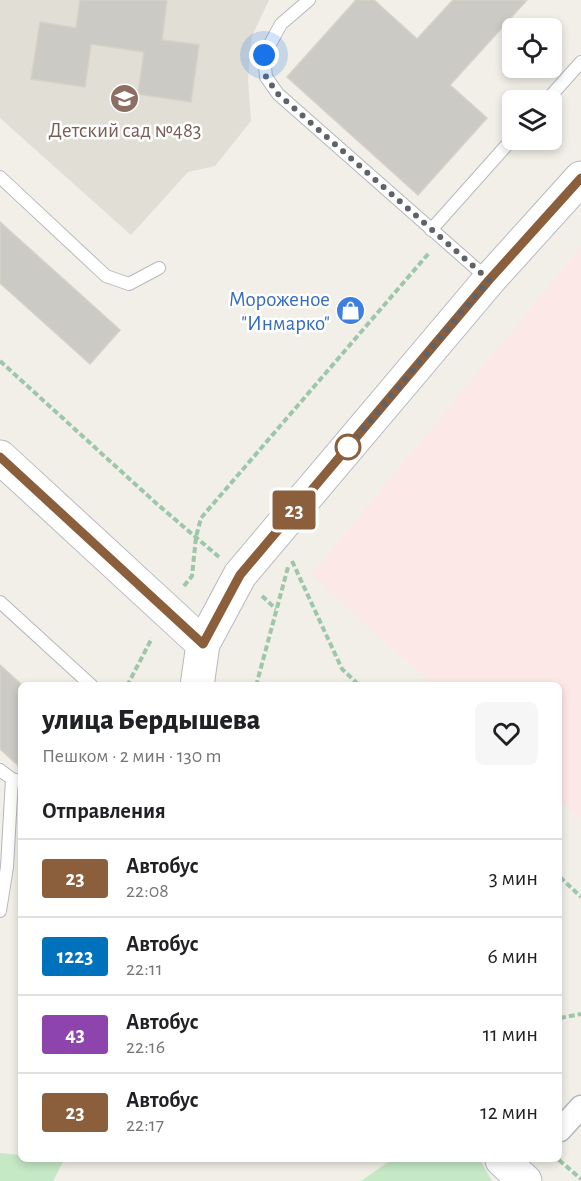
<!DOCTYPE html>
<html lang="ru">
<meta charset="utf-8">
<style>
:root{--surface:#fff;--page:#f6f6f6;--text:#202124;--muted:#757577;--line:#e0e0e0}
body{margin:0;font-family:"Alegreya Sans",sans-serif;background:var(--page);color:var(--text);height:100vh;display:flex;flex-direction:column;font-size:22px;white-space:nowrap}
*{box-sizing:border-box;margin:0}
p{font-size:20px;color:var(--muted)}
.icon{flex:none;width:33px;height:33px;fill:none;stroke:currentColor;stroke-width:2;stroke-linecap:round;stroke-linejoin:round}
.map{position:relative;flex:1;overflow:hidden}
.panel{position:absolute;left:18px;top:682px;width:544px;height:480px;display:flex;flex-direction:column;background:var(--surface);border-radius:9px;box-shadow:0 3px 9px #0003}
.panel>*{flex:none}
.badge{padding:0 12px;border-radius:4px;font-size:21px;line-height:39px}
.buttons{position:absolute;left:502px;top:18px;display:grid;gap:12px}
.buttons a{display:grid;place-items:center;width:60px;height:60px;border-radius:9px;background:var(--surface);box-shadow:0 3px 9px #0003;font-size:30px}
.you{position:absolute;width:30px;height:30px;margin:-15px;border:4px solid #fff;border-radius:50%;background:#1a73e8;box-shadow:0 0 0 9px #1a73e833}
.map>.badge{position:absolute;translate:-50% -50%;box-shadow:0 0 0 3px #fff}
h2{padding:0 24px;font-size:22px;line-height:54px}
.round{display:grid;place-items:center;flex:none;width:63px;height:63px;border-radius:9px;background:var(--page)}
.head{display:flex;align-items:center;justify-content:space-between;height:102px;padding:0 24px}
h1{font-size:28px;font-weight:800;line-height:45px}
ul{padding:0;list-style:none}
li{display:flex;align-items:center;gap:18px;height:78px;padding:0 24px;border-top:2px solid var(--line)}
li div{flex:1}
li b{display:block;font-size:22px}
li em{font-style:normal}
li .badge{min-width:66px;font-weight:700;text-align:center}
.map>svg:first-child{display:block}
</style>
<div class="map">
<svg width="581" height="1181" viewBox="0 0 581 1181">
<rect width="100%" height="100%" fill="#f1efe8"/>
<!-- education -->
<polygon fill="#e1ded6" points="0,0 269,0 252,36 248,80 251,121 215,166 188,172 131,235 0,118"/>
<!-- medical -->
<polygon fill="#fce8e6" points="581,247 581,819 560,800 560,686 433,685 311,575"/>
<!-- green -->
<g fill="#c5e8c5">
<polygon points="0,1153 21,1155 21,1160 64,1160 53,1181 0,1181"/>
<polygon points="391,1160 480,1160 492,1181 361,1181"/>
</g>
<!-- building -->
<g fill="#cccac5" stroke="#d6d1c6" stroke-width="1.5">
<polygon points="80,0 167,0 162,40 199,45 191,102 138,94 144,52 91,44 85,87 31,79 40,22 76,28"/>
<polygon points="356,0 374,0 417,39 453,0 527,0 450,85 487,118 418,195 287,77"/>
<polygon points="0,222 120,330 90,364 0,283"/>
<polygon points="0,665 21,684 21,768 0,749"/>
</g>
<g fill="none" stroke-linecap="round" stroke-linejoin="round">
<defs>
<g id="lane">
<polyline points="309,0 281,24 264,55 266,77 278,94 488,279"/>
<polyline points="547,100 581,62"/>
<polyline points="0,177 106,276 129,284 159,268"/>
<polyline points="431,230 513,138"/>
<polyline points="0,602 92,686"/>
<polyline points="0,770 12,779 21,781"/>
<polyline points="0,911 7,867 12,779"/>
</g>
<polyline id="street" points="560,1130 581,1107"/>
<g id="secondary">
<polyline points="0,457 203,644"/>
<polyline points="197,686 203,644 240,575 489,280 581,178"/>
<polyline points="502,1160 525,1181"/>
</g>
</defs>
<!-- lane casing -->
<use href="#lane" stroke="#b5b8bc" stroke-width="14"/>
<!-- street casing -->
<use href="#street" stroke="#b5b8bc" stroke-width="25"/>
<!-- secondary casing -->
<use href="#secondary" stroke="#b6babf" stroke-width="35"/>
<!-- path -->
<g stroke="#9cc7a9" stroke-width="4" stroke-dasharray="6 3" stroke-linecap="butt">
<polyline points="0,361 157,504 219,557"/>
<polyline points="292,561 342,669 360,686"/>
<polyline points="184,586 192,576 196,537 201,518 429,253"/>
<polyline points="262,596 276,609"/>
<polyline points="127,686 152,638"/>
<polyline points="256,686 288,567"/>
<polyline points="560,877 581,897"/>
<polyline points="560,1018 581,1014"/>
<polyline points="559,1160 581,1179"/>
</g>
<!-- lane -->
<use href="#lane" stroke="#fff" stroke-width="12"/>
<!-- street -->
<use href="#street" stroke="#fff" stroke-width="22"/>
<!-- secondary -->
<use href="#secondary" stroke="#fff" stroke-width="33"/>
</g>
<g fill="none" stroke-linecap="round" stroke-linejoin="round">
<defs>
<polyline id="line" points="0,457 203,644 240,575 489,280 581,178"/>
</defs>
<!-- line casing -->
<use href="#line" stroke="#fff" stroke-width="14"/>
<!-- line -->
<use href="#line" stroke="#8b5e3c" stroke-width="9"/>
<!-- walk -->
<polyline stroke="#5f6368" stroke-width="6" stroke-dasharray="0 10.8" points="264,55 266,77 278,94 489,280 348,447"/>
</g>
<!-- icons -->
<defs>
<symbol id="school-disc" viewBox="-11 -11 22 22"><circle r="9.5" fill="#8d6e63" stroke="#fff"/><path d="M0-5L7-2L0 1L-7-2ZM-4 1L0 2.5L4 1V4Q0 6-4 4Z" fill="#fff"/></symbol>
<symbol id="shop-disc" viewBox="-11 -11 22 22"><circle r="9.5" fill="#3f7fe0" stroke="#fff"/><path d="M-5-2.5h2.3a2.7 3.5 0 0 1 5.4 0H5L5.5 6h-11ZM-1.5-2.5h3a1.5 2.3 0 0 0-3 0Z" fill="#fff"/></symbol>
</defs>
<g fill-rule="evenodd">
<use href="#school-disc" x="108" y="82" width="33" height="33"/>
<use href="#shop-disc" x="334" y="294" width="33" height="33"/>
</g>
<!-- markers -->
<circle fill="#fff" stroke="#8b5e3c" stroke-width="3" cx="348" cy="447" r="12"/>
<g text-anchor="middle" stroke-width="5" stroke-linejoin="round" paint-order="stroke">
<!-- education labels -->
<g font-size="21" fill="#785e54" stroke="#fff">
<text x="125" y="137">Детский сад №483</text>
</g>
<!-- shop labels -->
<g font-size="21" fill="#366cbe" stroke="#fff" text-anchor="end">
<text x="330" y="306">Мороженое<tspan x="330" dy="24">"Инмарко"</tspan></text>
</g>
</g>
</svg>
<div class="buttons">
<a><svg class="icon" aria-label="locate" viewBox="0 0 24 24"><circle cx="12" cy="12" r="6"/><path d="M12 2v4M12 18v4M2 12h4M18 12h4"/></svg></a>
<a><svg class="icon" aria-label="layers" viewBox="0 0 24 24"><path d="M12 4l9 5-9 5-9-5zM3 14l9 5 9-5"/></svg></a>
</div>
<div class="you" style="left:264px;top:55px"></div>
<b class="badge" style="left:294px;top:510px;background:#8b5e3c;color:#fff">23</b>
<section class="panel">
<div class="head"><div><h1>улица Бердышева</h1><p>Пешком · 2 мин · 130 m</p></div><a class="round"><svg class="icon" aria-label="heart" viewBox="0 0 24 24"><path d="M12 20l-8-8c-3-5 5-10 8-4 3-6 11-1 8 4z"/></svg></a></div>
<h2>Отправления</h2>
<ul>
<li><span class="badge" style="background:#8b5e3c;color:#fff">23</span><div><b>Автобус</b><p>22:08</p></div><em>3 мин</em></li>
<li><span class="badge" style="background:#0072bc;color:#fff">1223</span><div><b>Автобус</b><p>22:11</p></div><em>6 мин</em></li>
<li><span class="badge" style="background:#8e44ad;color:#fff">43</span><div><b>Автобус</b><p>22:16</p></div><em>11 мин</em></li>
<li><span class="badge" style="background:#8b5e3c;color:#fff">23</span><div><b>Автобус</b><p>22:17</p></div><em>12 мин</em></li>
</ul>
</section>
</div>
